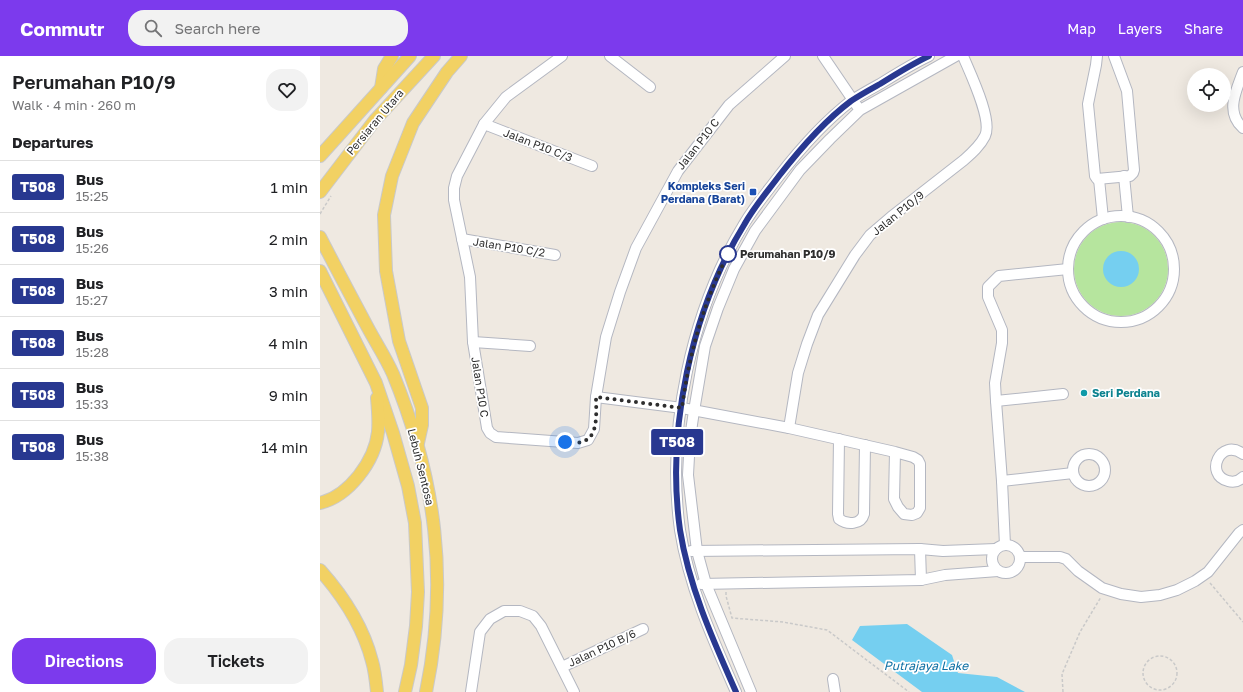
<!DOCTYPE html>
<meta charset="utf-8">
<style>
:root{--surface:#fff;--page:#f2f2f2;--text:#202124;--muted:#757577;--line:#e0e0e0;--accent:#7c3aed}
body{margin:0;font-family:"Golos Text",sans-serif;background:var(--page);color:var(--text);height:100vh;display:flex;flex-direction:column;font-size:15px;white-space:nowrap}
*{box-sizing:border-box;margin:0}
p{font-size:13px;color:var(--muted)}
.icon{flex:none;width:22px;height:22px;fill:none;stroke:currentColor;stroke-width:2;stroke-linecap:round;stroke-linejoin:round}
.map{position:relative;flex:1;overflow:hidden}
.drawer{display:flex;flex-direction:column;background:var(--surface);width:320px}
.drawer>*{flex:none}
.badge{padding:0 8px;border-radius:3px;font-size:14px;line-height:26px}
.fabs{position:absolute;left:867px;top:12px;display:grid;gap:8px}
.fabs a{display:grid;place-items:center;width:44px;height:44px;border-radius:50%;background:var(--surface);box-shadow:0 4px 16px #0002;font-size:20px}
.you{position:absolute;width:20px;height:20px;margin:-10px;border:3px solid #fff;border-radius:50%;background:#1a73e8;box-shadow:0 0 0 6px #1a73e833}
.map>.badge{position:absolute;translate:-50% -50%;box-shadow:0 0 0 2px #fff}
h2{padding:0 12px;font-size:15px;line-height:36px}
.round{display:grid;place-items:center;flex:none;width:42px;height:42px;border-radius:16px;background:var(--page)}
.summary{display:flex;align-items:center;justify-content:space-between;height:68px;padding:0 12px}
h1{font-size:19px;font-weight:600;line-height:30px}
.action{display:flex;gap:8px;margin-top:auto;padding:8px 12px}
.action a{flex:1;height:46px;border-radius:16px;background:var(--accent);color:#fff;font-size:16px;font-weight:600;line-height:46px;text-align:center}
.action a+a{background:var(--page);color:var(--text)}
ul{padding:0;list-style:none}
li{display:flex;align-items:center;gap:12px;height:52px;padding:0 12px;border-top:1px solid var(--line)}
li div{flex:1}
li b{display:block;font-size:15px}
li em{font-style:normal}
li .badge{min-width:44px;font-weight:700;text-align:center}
header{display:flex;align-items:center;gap:24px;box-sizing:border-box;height:56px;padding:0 20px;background:var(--accent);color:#fff}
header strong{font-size:19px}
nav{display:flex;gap:22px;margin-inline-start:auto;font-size:14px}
.search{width:280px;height:36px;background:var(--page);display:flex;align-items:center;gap:10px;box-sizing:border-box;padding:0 14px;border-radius:16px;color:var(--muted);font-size:15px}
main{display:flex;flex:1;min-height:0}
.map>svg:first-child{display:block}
</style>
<header>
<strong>Commutr</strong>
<div class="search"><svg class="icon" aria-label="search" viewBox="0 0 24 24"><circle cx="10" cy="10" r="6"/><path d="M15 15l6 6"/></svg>Search here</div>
<nav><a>Map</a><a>Layers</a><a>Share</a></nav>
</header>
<main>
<section class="drawer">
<div class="summary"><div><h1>Perumahan P10/9</h1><p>Walk · 4 min · 260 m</p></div><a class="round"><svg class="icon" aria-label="heart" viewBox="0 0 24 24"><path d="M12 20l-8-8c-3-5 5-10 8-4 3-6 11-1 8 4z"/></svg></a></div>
<h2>Departures</h2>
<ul>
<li><span class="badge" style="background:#283890;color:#fff">T508</span><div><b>Bus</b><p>15:25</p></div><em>1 min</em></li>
<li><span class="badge" style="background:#283890;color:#fff">T508</span><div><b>Bus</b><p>15:26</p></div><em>2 min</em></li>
<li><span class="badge" style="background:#283890;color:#fff">T508</span><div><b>Bus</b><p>15:27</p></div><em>3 min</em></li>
<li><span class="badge" style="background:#283890;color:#fff">T508</span><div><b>Bus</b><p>15:28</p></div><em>4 min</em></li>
<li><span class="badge" style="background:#283890;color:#fff">T508</span><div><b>Bus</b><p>15:33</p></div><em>9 min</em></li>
<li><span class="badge" style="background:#283890;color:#fff">T508</span><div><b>Bus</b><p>15:38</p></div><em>14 min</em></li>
</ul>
<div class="action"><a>Directions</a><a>Tickets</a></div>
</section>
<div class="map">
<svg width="923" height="636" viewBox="0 0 923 636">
<rect width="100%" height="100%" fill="#efe9e1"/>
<!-- green -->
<circle fill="#b6e59e" cx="801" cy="213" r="47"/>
<!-- water -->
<g fill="#75cff0">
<circle cx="801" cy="213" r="18"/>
<polygon points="587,568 632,599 638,617 677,621 705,636 602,636 532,584 540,570"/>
</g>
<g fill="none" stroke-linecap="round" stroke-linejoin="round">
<defs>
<g id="minor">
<polyline points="242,0 186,41 164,68 137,120 134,132 134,144 150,221 153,286 167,372 170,377 176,381 258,387 268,384 274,373 276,341 286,281 300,236 316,192 358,115 409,49 465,0"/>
<polyline points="290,0 330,31"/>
<polyline points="503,0 537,50"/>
<polyline points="777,0 776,9 768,48 775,120 777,123 810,120 813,117 814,114 807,35 794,0"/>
<path d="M 923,16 C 916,35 905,56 923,72"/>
<polyline points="164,68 272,110"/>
<polyline points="804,120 808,161"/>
<polyline points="779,123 783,163"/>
<circle cx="801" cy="213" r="53"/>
<polyline points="142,183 235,199"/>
<polyline points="153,286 210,290"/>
<polyline points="276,341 362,352 469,372 575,396 593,401 598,404 600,408 600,452 597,457 592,459 584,458 578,451 574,443 575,396"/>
<polyline points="676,345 675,327 682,287 682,274 668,241 668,231 679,220 748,213"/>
<path d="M 469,372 L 478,317 L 487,288 L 498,259 L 535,199 L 550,179 L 571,161 L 644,104 C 652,97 660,90 665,80 C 673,64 650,17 643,0"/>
<path d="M 519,383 L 518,458 L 519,463 C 527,469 541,469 544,458 L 545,389"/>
<path d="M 923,398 C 900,381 884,419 908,425 C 914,427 919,425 923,421"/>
<circle cx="769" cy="414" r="16"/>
<polyline points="682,425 676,345 743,338"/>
<polyline points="685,489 682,425 753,417"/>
<circle cx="686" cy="503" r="14"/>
<polyline points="600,493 601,524"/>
<polyline points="371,495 600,493 623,495 676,493"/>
<polyline points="700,501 740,501 746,503 758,515 782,532 801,538 821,541 840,539 857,534 875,525 888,516 919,477 923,474"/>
<polyline points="381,528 601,524 625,519 678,515"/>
<polyline points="242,611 323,573"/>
<polyline points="513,623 515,636"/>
<polyline points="151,636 160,576 170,563 184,555 200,555 213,560 221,570 254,636"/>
<path d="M 416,636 C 393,584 369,531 360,474 C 346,373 371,255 424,168 C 434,151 447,136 459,120 C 480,93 504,66 531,45 C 540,39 551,33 560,28 C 576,18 592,8 609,0"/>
<polyline points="431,636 386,528 377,495 368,419 370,382 374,355 385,290 398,252 414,213 435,175 480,114 510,83 540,54 636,0"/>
</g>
<g id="major">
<polyline points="61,32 64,13 72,0"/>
<polyline points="0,100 90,0"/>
<polyline points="0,136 55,64 114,0"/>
<path d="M 0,181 C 16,212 32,242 48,272 C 56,287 66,302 73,318 C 116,423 129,524 106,636"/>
<polyline points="0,215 56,327 73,377 88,430 95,467 98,536 96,570 91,609 85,636"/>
<polyline points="98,387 102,369 102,352 79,285 66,215 64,159 72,120 93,67 127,16 141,0"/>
<path d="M 0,447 C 29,440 55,405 58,376 C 59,365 58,353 57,342"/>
<path d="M 0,514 C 24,541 43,570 52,605 C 55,615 56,626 57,636"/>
</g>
</defs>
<!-- minor casing -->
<use href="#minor" stroke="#b4b7c1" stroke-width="12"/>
<!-- major casing -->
<use href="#major" stroke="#c9c9c9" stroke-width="14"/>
<!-- path -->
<g stroke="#c9c9c9" stroke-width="1.5" stroke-dasharray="3 2" stroke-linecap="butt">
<polyline points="0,158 11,140"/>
<polyline points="890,527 923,566"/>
<polyline points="406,536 406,540 412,562 463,566 507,574 589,636"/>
<circle cx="840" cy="617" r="17"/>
<polyline points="743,636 742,618 760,576 781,541"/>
</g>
<!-- minor -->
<use href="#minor" stroke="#fff" stroke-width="10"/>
<!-- major -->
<use href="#major" stroke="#f2d163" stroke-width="12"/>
</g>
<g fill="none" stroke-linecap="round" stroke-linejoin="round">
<defs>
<path id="line" d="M 416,636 C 393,584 369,531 360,474 C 346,374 371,255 424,169 C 434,151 447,136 459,120 C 480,93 503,66 531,45 C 540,39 551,33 560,28 C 576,18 592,8 609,0"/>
</defs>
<!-- line casing -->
<use href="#line" stroke="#fff" stroke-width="9"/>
<!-- line -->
<use href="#line" stroke="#283890" stroke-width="6"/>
<!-- walk -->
<path stroke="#2e2e2e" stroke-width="4" stroke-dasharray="0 7.2" d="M 245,386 C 251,386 258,388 264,385 C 279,380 276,354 276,341 L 362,352 C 369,298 384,245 409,196 L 408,198"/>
</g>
<!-- markers -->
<rect fill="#1a4fb4" stroke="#fff" stroke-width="1.5" x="429" y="132" width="8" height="8" rx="2"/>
<circle fill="#fff" stroke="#283890" stroke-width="2" cx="408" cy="198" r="8"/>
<circle fill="#0f9aa8" stroke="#fff" stroke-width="1.5" cx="764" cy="337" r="4"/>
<g text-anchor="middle" stroke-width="3.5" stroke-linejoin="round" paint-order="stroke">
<!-- street labels -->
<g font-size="11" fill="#2e2e2e" stroke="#fff">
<text transform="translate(55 66) rotate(-50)" y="4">Persiaran Utara</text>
<text transform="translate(378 88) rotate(-52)" y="4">Jalan P10 C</text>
<text transform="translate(218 89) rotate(21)" y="4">Jalan P10 C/3</text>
<text transform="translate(578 157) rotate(-39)" y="4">Jalan P10/9</text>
<text transform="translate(189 191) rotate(9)" y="4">Jalan P10 C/2</text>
<text transform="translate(160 331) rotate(81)" y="4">Jalan P10 C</text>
<text transform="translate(101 411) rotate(76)" y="4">Lebuh Sentosa</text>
<text transform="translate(282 592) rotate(-25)" y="4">Jalan P10 B/6</text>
</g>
<!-- transit labels -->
<g font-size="11" font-weight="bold" fill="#164399" stroke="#fff" text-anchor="end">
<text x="425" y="134">Kompleks Seri<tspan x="425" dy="13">Perdana (Barat)</tspan></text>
</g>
<!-- stop labels -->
<g font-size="11" font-weight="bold" fill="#2e2e2e" stroke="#fff" text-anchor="start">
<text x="420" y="202">Perumahan P10/9</text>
</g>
<!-- culture labels -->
<g font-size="11" font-weight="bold" fill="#0d838f" stroke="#fff" text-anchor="start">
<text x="772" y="341">Seri Perdana</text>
</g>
<!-- water labels -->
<g font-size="12" font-style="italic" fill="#0d6fa3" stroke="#fff">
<text x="606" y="614">Putrajaya Lake</text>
</g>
</g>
</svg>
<div class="fabs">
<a><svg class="icon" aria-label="locate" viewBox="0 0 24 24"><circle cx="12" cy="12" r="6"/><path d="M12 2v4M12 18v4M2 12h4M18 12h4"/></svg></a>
</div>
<div class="you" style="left:245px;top:386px"></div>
<b class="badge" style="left:357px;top:386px;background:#283890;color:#fff">T508</b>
</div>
</main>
